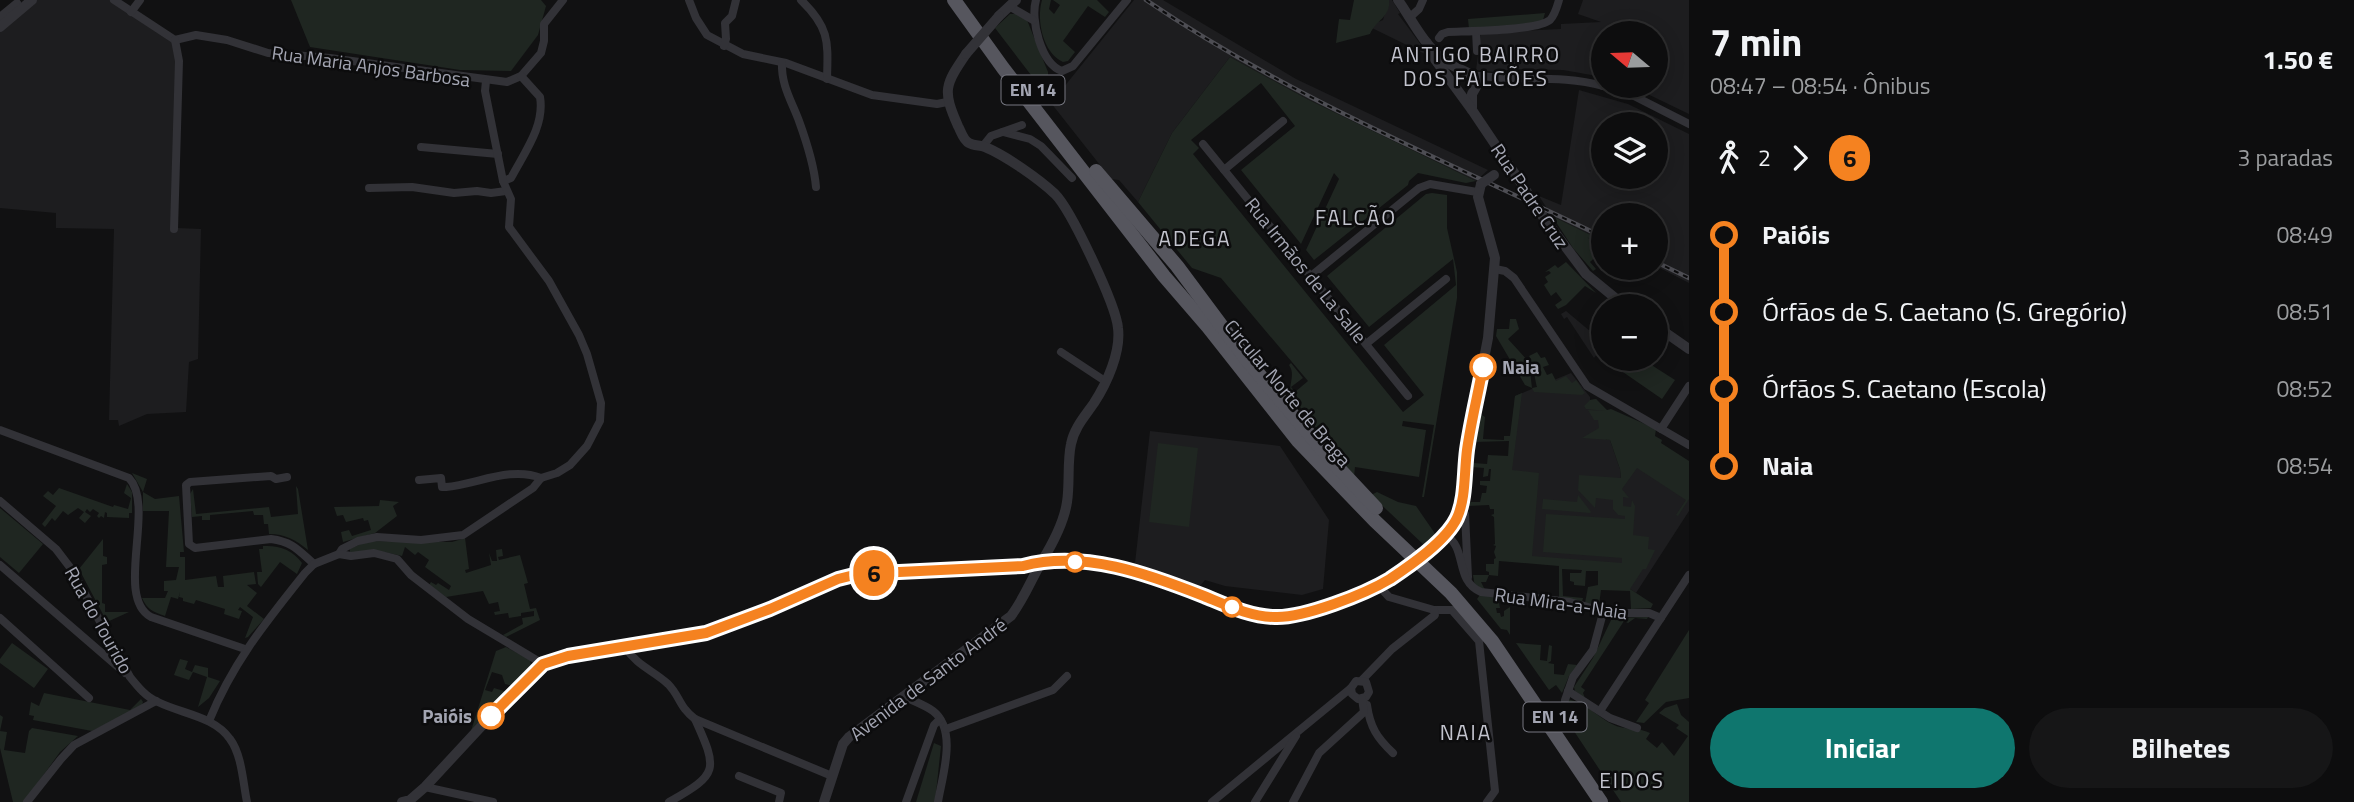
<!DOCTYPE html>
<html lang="pt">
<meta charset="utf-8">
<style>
:root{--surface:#0d0d0e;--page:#161617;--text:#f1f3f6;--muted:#9a9c9e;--line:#2d2d2e;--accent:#0f766e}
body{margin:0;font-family:"Titillium Web",sans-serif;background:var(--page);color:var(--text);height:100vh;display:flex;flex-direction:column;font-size:26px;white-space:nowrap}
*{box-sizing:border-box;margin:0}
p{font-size:23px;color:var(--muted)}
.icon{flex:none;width:38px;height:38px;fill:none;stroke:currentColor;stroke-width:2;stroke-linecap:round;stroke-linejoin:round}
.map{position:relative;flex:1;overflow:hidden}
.side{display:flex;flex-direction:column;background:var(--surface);width:665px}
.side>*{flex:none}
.badge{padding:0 14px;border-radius:23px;font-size:24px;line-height:46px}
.needle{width:46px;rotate:289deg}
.tools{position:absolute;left:1591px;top:21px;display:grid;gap:14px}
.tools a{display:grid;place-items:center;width:77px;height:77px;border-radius:50%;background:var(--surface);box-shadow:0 4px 18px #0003,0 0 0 2px var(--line);font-size:35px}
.map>.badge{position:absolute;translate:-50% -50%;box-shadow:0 0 0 4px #fff}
.legs{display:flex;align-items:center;gap:10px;height:77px;padding:0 21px;font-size:23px}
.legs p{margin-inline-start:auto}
.headline{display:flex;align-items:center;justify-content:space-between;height:119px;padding:0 21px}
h1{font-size:38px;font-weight:700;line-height:52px}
.action{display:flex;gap:14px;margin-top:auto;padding:14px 21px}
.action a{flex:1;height:80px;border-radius:42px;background:var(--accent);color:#fff;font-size:28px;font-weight:700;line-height:80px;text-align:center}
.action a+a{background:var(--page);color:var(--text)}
ul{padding:0 21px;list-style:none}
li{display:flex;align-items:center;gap:24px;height:77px;font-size:26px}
li i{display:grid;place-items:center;width:10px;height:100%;margin:0 9px;background:currentColor}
li i::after{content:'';width:18px;height:18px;margin:-9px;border:5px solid;border-radius:50%;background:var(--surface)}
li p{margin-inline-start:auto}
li:first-child i{background:linear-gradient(#0000 50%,currentColor 0)}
li:last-child i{background:linear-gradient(currentColor 50%,#0000 0)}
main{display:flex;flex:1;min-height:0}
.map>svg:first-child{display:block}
</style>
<main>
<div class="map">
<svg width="1689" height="802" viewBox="0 0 1689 802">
<rect width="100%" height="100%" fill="#111112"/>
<!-- built -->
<g fill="#1d1d1f" fill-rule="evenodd">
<polygon points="32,0 114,0 175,40 177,228 201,229 198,359 189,362 186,412 147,414 119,426 118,420 109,420 114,229 56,228 56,213 0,208 0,27"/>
<polygon points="1134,0 1163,0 1296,79 1488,170 1476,181 1307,99 1230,57 1172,133 1138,202 1119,180 1111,179 1051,103"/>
<polygon points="1389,0 1392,0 1400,13 1398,14 1427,53 1425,54 1372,28 1378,22 1383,20"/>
<polygon points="1583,0 1689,0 1689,114 1631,86 1656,86 1656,33 1603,33 1603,77 1563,70 1511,69 1496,72 1476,70 1481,33 1561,29 1561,24 1601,22 1578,14"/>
<path d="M 1579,90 L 1628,104 L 1689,134 L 1689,283 L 1656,266 L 1656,215 L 1603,215 L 1603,241 L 1552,216 L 1539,196 L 1561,205 ZM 1603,124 L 1656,124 L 1656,177 L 1603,177 Z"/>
<polygon points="1566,311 1603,342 1603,346 1594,358 1567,317 1564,319 1561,314"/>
<polygon points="1571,373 1590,397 1590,400 1596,399 1607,411 1601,417 1606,440 1610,440 1620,469 1622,488 1645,455 1689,484 1689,511 1636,593 1630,589 1629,572 1499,560 1515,396"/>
<polygon points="1150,431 1280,446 1329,520 1323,589 1302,595 1225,586 1205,580 1200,586 1135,563"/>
</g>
<!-- green -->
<g fill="#1f2621">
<polygon points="291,0 541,0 546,6 538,35 511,71 460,70 310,47"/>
<path d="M 1042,0 L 1051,0 L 1049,9 L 1054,14 L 1060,5 L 1053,0 L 1097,0 L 1109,12 L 1105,17 L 1088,6 L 1063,41 L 1075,52 L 1068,61 L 1063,62 C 1043,53 1036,20 1042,0 Z"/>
<path d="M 1354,0 L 1389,0 C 1391,17 1376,20 1370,34 L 1336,43 L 1339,19 L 1350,20 Z"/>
<polygon points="1545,13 1543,20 1536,23 1469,29 1468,19"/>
<polygon points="1010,14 1016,14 1027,20 1048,72 1048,83 1044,92 995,28"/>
<path d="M 1230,57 L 1307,99 L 1476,181 L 1466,183 L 1418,173 L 1409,181 L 1408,185 L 1314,260 L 1306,250 L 1339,179 L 1334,173 L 1301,244 L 1241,170 L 1295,126 L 1261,83 L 1191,140 L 1199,148 L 1193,154 L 1403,412 L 1424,395 L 1384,345 L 1456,285 L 1453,259 L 1369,327 L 1327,276 L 1426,194 L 1432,193 L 1447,195 L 1447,228 L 1457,272 L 1457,298 L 1424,497 L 1422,497 L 1434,425 L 1403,421 L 1402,426 L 1426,430 L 1419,477 L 1355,467 L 1354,477 L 1294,399 L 1294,393 L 1291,394 C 1288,384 1296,375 1289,365 L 1291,363 L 1303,378 L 1291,387 L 1295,392 L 1308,381 L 1221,278 L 1192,268 L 1138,202 L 1172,133 Z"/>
<polygon points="1552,216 1603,241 1603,248 1587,237 1603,250 1590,262 1596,269 1593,271 1573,248"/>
<polygon points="1566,262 1596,293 1585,286 1566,305 1558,309 1555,305 1562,300 1556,292 1551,296 1544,285 1548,282 1545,277 1551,273 1549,271 1545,272 1555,265 1558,268"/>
<path d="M 1510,319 L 1516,319 L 1519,329 L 1508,339 L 1529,362 L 1532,388 L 1537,387 C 1535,379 1532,360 1529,356 L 1537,352 L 1541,358 L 1545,357 L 1549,365 L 1543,367 L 1547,375 L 1552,373 L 1556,381 L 1566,376 L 1572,383 L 1576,380 L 1585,393 L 1582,395 L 1534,392 L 1532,388 L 1525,385 L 1496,336 L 1497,329 L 1509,329 Z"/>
<polygon points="1627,359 1642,359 1675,380 1662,399 1620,370"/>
<polygon points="1522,393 1512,470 1539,473 1532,556 1622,563 1622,558 1543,552 1546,514 1625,519 1625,516 1618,515 1613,509 1613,500 1596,498 1595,508 1578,490 1579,475 1621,478 1620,469 1610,440 1582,438 1599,428 1598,420 1594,420 1588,410 1606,411 1586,409 1584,406 1590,400 1596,399 1607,410 1611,409 1656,429 1655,436 1662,440 1661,443 1689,461 1689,499 1678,516 1676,515 1686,500 1637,468 1622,489 1629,498 1623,497 1623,506 1631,507 1632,500 1635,506 1633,535 1649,537 1648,549 1655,550 1646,569 1643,569 1630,589 1653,604 1651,608 1631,609 1630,591 1601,590 1599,605 1585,603 1588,587 1598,585 1598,571 1586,571 1585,586 1574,585 1574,582 1570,581 1570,573 1581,573 1582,570 1562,569 1563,596 1583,598 1582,602 1559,597 1559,566 1499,561 1498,576 1489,575 1486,582 1481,582 1485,590 1475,587 1473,575 1489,575 1489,572 1486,571 1486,564 1494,564 1494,559 1496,558 1494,552 1496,546 1493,545 1495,544 1494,517 1491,515 1494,514 1494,509 1490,509 1489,505 1468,506 1467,502 1480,502 1482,493 1486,493 1487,486 1480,485 1480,481 1490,481 1491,469 1489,469 1488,476 1483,477 1484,468 1471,467 1473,463 1487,464 1488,455 1508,456 1509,441 1474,442 1480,414 1485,417 1483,439 1504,440 1504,436 1510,436 1515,396"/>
<polygon points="1158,443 1198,448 1189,527 1149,522"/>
<path d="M 132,473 L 147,479 L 143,492 L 155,499 L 179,496 L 184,552 L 180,552 L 180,557 L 185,557 L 185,580 L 216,576 L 218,587 L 224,587 L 223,576 L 254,572 L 256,584 L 247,585 L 257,593 L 247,606 L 264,619 L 248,637 L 245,638 L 253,617 L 240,607 L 238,610 L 242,611 L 239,619 L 224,614 L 225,609 L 196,600 L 194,604 L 183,601 L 183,598 L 179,597 L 180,592 L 178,599 L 171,597 L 165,616 C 153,612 147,609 142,598 L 165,598 L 168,591 L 164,591 L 164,581 L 176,580 L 179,567 L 166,567 L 169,511 L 143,511 L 143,492 Z"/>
<polygon points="127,484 132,492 132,513 129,513 129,518 107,517 107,513 105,512 104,518 101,516 99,518 97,516 99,513 93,509 90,512 87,509 85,512 91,516 85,523 79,518 84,512 78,508 68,515 63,511 55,521 52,518 45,527 42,524 56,506 43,496 48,491 53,495 59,488 113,507 114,505 128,509 131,498 124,493"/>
<path d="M 296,486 L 298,489 L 308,550 C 296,540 285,534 269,534 L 268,524 L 264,524 L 263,515 L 254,515 L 253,511 L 210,515 L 210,520 L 202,520 L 202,516 L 192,517 L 190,494 L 193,489 L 196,514 L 269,507 L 271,517 L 298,514 Z"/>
<polygon points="1377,492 1398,502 1416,506 1436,535 1424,545 1371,495"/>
<polygon points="1578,495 1591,512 1590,513 1542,509 1543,499 1577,502"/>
<polygon points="380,500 399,502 393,506 397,516 375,533 343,542 341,532 349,530 352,536 371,530 368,520 364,521 363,518 346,522 343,515 337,516 334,507 379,506"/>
<polygon points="0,508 43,544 19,573 0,557"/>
<polygon points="465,538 469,569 465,570 466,573 491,565 489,553 492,561 497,561 496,550 502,549 503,556 498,557 499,560 520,555 528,583 524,584 530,609 536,608 540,620 506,637 503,635 523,624 522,618 534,616 534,611 521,613 521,616 509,618 508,613 495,615 494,612 500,611 498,602 489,604 483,591 446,597 429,585 431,582 436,585 438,583 449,590 451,586 425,567 429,560 418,552 415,555 405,547 402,556 384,552 350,554 350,549 367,541 452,542"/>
<polygon points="103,539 103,556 107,557 107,564 102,565 102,603 105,604 105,612 129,612 107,622 79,569"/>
<path d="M 263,546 C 279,545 293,550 302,563 L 297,574 L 280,562 L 261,587 L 258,584 L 257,572 L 262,572 L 259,549 L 263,549 Z"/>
<polygon points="1480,595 1498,597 1500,608 1496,608 1497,613 1500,613 1501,617 1504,616 1504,611 1510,607 1510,635 1507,630 1501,629 1477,599"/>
<polygon points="1648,617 1647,619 1635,618 1628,623 1624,621 1581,687 1585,690 1583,693 1585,698 1575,691 1574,687 1593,658 1612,618"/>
<polygon points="1689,630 1689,698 1666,702 1644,723 1636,722 1649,703 1645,700"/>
<polygon points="12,643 48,669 34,688 0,663 0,659"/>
<polygon points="1516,643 1541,645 1540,660 1547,661 1549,645 1552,646 1551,661 1548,663 1554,664 1554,674 1564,675 1568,664 1577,665 1569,676 1562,693 1556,685 1549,690"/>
<polygon points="506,647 530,660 531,665 513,686 505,684 502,675 492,672 485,690 492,692 494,688 504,691 504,695 471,731 496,651"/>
<polygon points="180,659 188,661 185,669 192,672 195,665 208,668 208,677 220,681 209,698 198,707 207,677 193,672 189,680 174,675"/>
<polygon points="44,693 130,710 141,699 143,702 141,707 92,731 33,720 34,716 29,715 31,702 39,706"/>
<path d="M 1562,699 C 1581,698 1596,716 1612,724 C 1625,731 1639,727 1650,733 L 1646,739 L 1657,748 L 1662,742 L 1674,756 L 1688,736 L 1676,728 L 1679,725 L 1659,713 L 1665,708 L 1677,704 L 1681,715 L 1689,722 L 1689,802 L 1621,802 L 1566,719 L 1562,710 L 1566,706 Z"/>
<polygon points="0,715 3,717 0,731 7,732 4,750 25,753 29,731 32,728 78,736 60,752 24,802 13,802 0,748"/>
<polygon points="934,743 941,746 935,802 916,802"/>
</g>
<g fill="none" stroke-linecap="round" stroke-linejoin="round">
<!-- minor -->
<g stroke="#323237" stroke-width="8">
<polyline points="114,0 175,40"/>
<polyline points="689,0 696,18 707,35 743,54 786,63 872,95 937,104 947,102"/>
<path d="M 801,0 C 830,28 828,42 827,79"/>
<path d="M 1036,0 C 1030,19 1041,64 1062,71 L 1073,66 L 1127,0"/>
<polyline points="1009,6 1033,20"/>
<polyline points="131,12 140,0"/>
<polyline points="0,17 17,3"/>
<polyline points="1409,18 1419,9 1423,0"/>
<polyline points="1476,31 1477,51"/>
<path d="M 1439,38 L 1442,34 L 1448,32 C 1468,31 1537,31 1550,20 C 1555,15 1557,7 1559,0"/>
<polyline points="175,40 196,35 227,40 268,53 330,58 507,82 521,76 541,53 544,41 544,24 563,0"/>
<polyline points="724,46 726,39 725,23 732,16 736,0"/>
<path d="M 782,63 C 781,85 792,102 799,121 C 807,143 814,164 816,187"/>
<path d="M 1472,75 C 1516,82 1560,74 1603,86"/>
<polyline points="1603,86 1634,96 1689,124"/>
<polyline points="1003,132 1030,139 1041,146 1072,178"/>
<polyline points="1203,144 1408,396"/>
<polyline points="983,146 991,136 1022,125"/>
<polyline points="421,147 498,154"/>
<polyline points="1224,170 1283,121"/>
<path d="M 503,181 L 511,178 C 524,153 545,126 540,97 L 521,76"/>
<polyline points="369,188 412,187 454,193 477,191 491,193 506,191"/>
<polyline points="174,229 179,61 175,40"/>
<polyline points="1495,269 1505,271 1514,278 1587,386 1689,445"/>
<polyline points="1311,276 1419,188 1430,184 1477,192"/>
<polyline points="1366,344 1446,279"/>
<polyline points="1061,352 1105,381"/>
<polyline points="1661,429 1689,386"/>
<path d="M 0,430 L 129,478 C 156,506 114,597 151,617 L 245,649"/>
<path d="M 287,477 L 276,479 L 271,476 L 190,482 L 186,485 L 189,544 L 195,548 L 271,539 C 293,542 298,550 314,564"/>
<path d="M 419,480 L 441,478 L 442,487 L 446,487 C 477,484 511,466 541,478"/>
<path d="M 0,501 L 56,549 L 72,570 L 130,677 C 138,687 146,697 158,702 C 182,714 214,716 230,739 C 242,755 243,783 247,802"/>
<polyline points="1460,510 1465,514 1468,577"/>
<path d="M 1445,535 C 1468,547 1454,581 1481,592 L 1570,602 L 1592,608 L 1603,613 L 1649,613 L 1661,618"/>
<polyline points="339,554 342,549 358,541 377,537 421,540 463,535 533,488 541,478 557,473 570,465 587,446 600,421 601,403 587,354 579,335 549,281 509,227 511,199 503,181 485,91 486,81"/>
<polyline points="0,565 125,673"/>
<polyline points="1379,586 1389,597 1434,610 1452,610 1479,641 1495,791 1487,802"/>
<polyline points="0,618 89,698"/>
<path d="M 626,648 C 636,665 654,671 668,684 C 680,696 679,707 695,719 L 832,776"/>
<polyline points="1362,680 1392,649 1435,615 1434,610"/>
<polyline points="1568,691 1610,718 1637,728"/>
<path d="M 903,696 C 913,701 925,705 933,711 C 958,730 942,777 938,802"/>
<polyline points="1565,700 1573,677 1593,650 1603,613"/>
<path d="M 1367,705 C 1370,727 1377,738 1393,753"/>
<polyline points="1600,711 1689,575"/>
<path d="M 209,721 C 233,662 266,622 305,573 L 314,564 L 339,554 L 351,556 L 374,553 L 397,559 L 411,575 L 468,619 L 543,664"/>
<polyline points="946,729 1053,690 1067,676"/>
<polyline points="739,776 781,793 779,802"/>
<polyline points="425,787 493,802"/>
<polyline points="27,802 61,759 74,745 156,701"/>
<path d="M 669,802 C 719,774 718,770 695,719"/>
<polyline points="906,802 934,725 940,719"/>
<polyline points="1212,802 1351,688 1356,681 1366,682 1369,692 1366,697 1358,699 1352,694 1351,688"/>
<polyline points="1255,802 1296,736"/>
<polyline points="1293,802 1319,753 1364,712 1362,699"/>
</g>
<!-- tertiary -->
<g stroke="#323237" stroke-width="10">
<path d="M 1398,0 C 1412,20 1423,43 1442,59 C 1453,68 1468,71 1476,78 L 1476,87 L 1472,94 L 1472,110"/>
<polyline points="999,16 1016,0"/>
<polyline points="0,27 32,0"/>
<polyline points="1427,43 1434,58 1472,110 1525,189"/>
<polyline points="1538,210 1586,274 1625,306"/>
<polyline points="1656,326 1689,349"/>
<polyline points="1437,542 1454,524 1462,503 1467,447 1488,338 1495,258 1478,197 1481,184"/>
<path d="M 402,802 L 410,800 L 425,787 L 516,689 L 543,664 L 568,656 L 706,633 L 770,609 L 838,579 L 858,574 L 1023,566 C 1084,550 1149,574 1204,596 C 1227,605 1251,617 1276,617 C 1310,617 1370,591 1400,573"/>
<path d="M 824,802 L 843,744 L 849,737 L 1011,616 C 1025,597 1031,580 1042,561 C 1053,543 1064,523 1067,502 C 1070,483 1067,463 1071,444 C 1074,428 1085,416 1094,403 C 1107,383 1121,352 1118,328 C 1116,305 1071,210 1055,194 C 1039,179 1005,155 985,147 C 980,145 974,146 969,143 C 963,140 961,131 958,126 C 942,90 945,85 966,54"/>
</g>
<!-- trunk -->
<g stroke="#56565e" stroke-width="14">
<polyline points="954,0 1003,68 1164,276 1208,327 1298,441 1375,521 1451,593 1492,641 1601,802"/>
<polyline points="1096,171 1177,266 1247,360 1331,460 1376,508"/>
</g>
<defs>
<g id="rail">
<path d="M 1146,0 C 1288,97 1449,162 1603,237"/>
<polyline points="1656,262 1689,278"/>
</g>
</defs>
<!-- rail casing -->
<use href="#rail" stroke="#4d4d53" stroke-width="4.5"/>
<!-- rail -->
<use href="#rail" stroke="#0c0c0d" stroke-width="2" stroke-dasharray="5" stroke-linecap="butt"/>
<!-- tertiary-bridge -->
<g stroke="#323237" stroke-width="10">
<polyline points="966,54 999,16"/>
<polyline points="1481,184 1494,175"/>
<polyline points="1525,189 1538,210"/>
<polyline points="1400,573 1437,542"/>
</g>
</g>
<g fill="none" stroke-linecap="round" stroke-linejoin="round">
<defs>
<path id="line-1" d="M 491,716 L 543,664 L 568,656 L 706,633 L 770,609 L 838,579 L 858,574 L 1023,566 C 1084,550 1148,574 1204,596 C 1226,605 1251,617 1275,617 C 1304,618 1365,594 1390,579 C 1411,565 1446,541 1457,518 C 1466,498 1464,473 1467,450 C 1471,422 1478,394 1483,367"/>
</defs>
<!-- line-1 casing -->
<use href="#line-1" stroke="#fff" stroke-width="16"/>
<!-- line-1 -->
<use href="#line-1" stroke="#f58220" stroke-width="10"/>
</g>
<!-- markers -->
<g fill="#fff" stroke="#f58220" stroke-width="3.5">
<circle cx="1483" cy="367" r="12"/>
<circle cx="1075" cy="562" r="9"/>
<circle cx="1232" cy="607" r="9"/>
<circle cx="491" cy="716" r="12"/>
</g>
<g text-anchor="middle" stroke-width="5" stroke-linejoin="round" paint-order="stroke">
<!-- shield labels -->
<g fill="#0c0c0d" stroke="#767780" stroke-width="2">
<rect x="1001.5" y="75.5" width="63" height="29" rx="5"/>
<rect x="1523.5" y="702.5" width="63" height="29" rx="5"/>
</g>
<g font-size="18" font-weight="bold" fill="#a3a5b2">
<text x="1033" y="96">EN 14</text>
<text x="1555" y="723">EN 14</text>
</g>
<!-- street labels -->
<g font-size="19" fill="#a3a5b2" stroke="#0c0c0d">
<text transform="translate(371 66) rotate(8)" y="7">Rua Maria Anjos Barbosa</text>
<text transform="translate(1530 196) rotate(56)" y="7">Rua Padre Cruz</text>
<text transform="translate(1306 270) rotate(51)" y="7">Rua Irmãos de La Salle</text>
<text transform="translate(1288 393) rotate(50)" y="7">Circular Norte de Braga</text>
<text transform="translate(1561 603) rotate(8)" y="7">Rua Mira-a-Naia</text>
<text transform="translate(99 620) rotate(61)" y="7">Rua do Tourido</text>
<text transform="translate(928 679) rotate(-37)" y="7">Avenida de Santo André</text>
</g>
<!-- stop labels -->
<g font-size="19" font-weight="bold" fill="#a3a5b2" stroke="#0c0c0d" text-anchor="start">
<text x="1502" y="374">Naia</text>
<text x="472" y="723" text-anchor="end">Paióis</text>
</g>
<!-- neighbourhood labels -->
<g font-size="21" letter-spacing="2" fill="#c3c4ce" stroke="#0c0c0d">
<text x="1476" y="62">ANTIGO BAIRRO<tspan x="1476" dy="24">DOS FALCÕES</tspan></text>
<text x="1356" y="225">FALCÃO</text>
<text x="1195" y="246">ADEGA</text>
<text x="1466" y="740">NAIA</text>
<text x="1632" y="788">EIDOS</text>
</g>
</g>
</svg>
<div class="tools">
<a><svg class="needle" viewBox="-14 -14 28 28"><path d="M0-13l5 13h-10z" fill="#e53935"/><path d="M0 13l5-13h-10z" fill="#9a9c9e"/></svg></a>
<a><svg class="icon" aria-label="layers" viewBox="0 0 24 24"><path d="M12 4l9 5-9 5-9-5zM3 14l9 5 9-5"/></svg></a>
<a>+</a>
<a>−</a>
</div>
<b class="badge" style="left:874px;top:573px;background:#f58220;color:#111">6</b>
</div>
<section class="side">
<div class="headline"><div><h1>7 min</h1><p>08:47 – 08:54 · Ônibus</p></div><b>1.50 €</b></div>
<div class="legs"><svg class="icon" aria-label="walk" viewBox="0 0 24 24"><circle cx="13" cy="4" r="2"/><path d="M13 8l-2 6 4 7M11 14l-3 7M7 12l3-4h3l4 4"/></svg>2<svg class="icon" aria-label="forward" viewBox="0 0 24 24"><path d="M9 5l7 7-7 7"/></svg><b class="badge" style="background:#f58220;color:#111">6</b><p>3 paradas</p></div>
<ul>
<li><i style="color:#f58220"></i><b>Paióis</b><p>08:49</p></li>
<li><i style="color:#f58220"></i><span>Órfãos de S. Caetano (S. Gregório)</span><p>08:51</p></li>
<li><i style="color:#f58220"></i><span>Órfãos S. Caetano (Escola)</span><p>08:52</p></li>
<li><i style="color:#f58220"></i><b>Naia</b><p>08:54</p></li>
</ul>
<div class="action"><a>Iniciar</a><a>Bilhetes</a></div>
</section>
</main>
